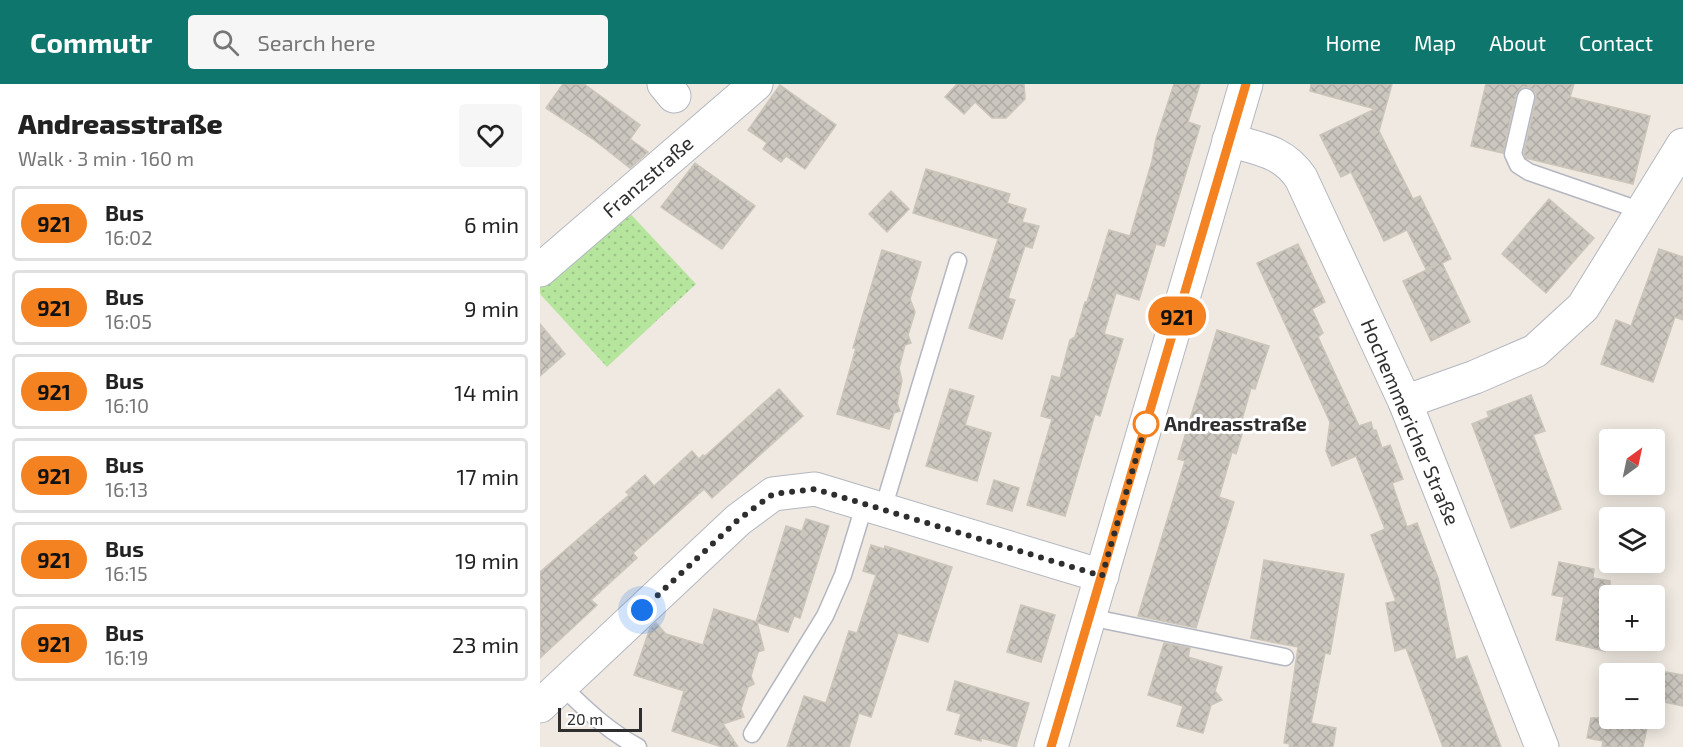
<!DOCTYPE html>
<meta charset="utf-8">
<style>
:root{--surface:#fff;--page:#f6f6f6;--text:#222;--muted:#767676;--line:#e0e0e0;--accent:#0f766e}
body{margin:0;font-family:"Exo 2",sans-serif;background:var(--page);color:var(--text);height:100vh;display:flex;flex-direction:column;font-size:22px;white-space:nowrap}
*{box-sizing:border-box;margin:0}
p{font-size:20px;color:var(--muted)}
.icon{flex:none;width:33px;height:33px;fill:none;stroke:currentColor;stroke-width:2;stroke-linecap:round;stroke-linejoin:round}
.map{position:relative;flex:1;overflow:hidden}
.panel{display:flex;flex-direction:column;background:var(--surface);width:540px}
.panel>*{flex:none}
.badge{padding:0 12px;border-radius:20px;font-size:21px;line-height:39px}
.needle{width:39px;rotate:33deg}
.controls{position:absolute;left:1059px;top:345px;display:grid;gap:12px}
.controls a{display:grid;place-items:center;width:66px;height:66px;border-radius:6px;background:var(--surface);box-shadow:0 3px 15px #0003;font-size:30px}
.scale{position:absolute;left:18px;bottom:15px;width:84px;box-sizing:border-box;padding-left:6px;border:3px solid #2e2e2e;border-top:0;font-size:16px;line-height:21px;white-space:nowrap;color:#2e2e2e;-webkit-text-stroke:4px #fff;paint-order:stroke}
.you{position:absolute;width:30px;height:30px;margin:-15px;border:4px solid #fff;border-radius:50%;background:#1a73e8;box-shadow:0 0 0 9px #1a73e833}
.map>.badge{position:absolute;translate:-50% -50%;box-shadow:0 0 0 3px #fff}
.round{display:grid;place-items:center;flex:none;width:63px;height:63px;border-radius:6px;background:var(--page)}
.summary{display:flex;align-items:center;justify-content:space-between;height:102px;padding:0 18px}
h1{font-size:28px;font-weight:800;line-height:45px}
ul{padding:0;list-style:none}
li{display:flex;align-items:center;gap:18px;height:75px;margin:0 12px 9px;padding:0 6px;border:3px solid var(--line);border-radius:6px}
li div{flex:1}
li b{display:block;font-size:22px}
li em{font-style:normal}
li .badge{min-width:66px;font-weight:700;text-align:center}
header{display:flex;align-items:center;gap:36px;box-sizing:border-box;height:84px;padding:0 30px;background:var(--accent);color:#fff}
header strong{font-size:28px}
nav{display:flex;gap:33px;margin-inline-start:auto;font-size:21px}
.search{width:420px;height:54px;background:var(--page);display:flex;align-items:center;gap:15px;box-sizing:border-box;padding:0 21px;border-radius:6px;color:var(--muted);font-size:22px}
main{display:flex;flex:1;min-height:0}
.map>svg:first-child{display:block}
</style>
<header>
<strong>Commutr</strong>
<div class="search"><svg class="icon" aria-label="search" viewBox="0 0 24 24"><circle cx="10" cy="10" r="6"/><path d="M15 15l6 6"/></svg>Search here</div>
<nav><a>Home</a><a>Map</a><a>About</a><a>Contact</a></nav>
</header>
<main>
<section class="panel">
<div class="summary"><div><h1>Andreasstraße</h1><p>Walk · 3 min · 160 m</p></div><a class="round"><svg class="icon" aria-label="heart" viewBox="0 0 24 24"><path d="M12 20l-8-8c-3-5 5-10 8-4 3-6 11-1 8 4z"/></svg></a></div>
<ul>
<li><span class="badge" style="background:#f58220;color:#111">921</span><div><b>Bus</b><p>16:02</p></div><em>6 min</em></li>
<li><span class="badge" style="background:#f58220;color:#111">921</span><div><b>Bus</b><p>16:05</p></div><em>9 min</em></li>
<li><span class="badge" style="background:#f58220;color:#111">921</span><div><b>Bus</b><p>16:10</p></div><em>14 min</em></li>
<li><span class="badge" style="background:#f58220;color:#111">921</span><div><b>Bus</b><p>16:13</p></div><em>17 min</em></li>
<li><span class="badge" style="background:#f58220;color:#111">921</span><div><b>Bus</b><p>16:15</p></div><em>19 min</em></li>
<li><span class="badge" style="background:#f58220;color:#111">921</span><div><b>Bus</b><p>16:19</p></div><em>23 min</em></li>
</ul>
</section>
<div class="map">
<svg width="1143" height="663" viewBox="0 0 1143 663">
<defs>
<pattern id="park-dots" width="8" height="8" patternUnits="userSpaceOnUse" patternTransform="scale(1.5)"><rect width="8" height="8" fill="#b6e59e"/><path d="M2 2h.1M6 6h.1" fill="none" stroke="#9dc588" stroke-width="1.8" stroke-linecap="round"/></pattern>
<pattern id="building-cross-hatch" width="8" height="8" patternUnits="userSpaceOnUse" patternTransform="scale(1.5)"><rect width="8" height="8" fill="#cbc7bf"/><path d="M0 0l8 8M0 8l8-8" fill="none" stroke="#afaba4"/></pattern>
</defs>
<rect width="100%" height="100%" fill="#efe9e1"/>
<!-- park -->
<polygon fill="url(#park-dots)" points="84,123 156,200 67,283 0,210 0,200"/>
<!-- building -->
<g fill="url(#building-cross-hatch)" stroke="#cbc5ba" stroke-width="1.5">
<polygon points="23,0 44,0 100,41 90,55 108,68 90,84 53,55 6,24"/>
<polygon points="417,0 484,0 485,15 466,34 452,34 435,18 424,30 405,13"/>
<polygon points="634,0 660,0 648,38 660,42 624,162 616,160 599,216 576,209 564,250 583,255 560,332 555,330 525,432 487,421 512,335 501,332 512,292 520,294 530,256 535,253 545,218 547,218 569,146 590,152 612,77 616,55"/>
<polygon points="771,0 852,0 839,47 873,115 880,112 911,175 902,179 930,238 891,257 863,197 899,180 886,185 867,146 844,157 811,88 801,93 780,51 835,25 770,7"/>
<polygon points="946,0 1034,0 1030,13 1110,32 1093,100 986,74 984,69 996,15 996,9 989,3 982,3 976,10 963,69 931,62"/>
<polygon points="240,1 296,41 265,85 246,72 241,78 223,65 227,59 208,46"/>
<polygon points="155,79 215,122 182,165 121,123"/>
<polygon points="386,85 470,110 467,119 486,125 482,138 499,142 492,164 485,162 468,214 475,216 462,255 429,244 458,155 373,129"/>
<polygon points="351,107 369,125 347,148 329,130"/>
<polygon points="1009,115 1054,154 1006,209 962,170"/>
<polygon points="758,160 785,218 772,225 783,249 778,253 819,342 831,338 833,346 836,346 842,364 850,361 863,395 852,399 867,443 877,439 898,494 916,576 927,572 961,663 903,663 866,564 855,567 846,519 856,517 831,451 845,445 816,372 792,382 786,367 790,338 717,179"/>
<polygon points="1119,165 1143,173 1143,236 1135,233 1113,298 1061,280 1076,236 1091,242"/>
<polygon points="342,166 381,178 370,215 375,228 368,251 371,259 365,261 359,284 362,297 357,319 360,327 354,329 349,345 297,330 316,264 313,264"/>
<polygon points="0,240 25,270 0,292"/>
<polygon points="677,246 729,262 715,305 711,304 699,346 703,347 696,370 692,368 679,413 694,418 656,544 598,532 645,377 638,375"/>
<polygon points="239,305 263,332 172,414 164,405 93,469 97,474 51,516 57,521 0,574 0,488 89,411 86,408 105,391 114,402 152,367 159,375 163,371 165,372"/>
<polygon points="410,305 434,312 425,341 451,349 437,397 386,382"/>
<polygon points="991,311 1005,347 993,351 1021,425 971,444 932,340 949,333 947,328"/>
<polygon points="454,396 479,404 472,427 447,420"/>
<polygon points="266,435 289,442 260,534 254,532 248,548 216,538 246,442 262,447"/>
<polygon points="331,461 344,465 345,462 412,483 388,558 358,549 331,633 319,629 309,663 247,663 264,612 286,619 309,547 317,549 336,491 323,487"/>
<polygon points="724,476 804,490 790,570 785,569 771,639 796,644 793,663 749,663 750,660 744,659 758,563 711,554"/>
<polygon points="1019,478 1054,485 1053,494 1070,497 1070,544 1065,567 1016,556 1024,513 1012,511"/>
<polygon points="481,521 515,531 501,578 467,568"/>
<polygon points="174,525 217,538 224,566 218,568 211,592 214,600 208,603 201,625 204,633 183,640 198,663 182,663 132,647 144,607 94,591 110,544 116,539 126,550 163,561"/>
<polygon points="624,559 650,564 648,573 682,583 675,607 682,616 671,621 663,649 637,642 643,622 608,611"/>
<polygon points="1114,586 1143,591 1143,622 1114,616"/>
<polygon points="415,597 489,619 476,663 441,654 441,657 415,650 421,630 407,626"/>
<polygon points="1051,634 1109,634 1103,663 1062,663 1063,657 1047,654"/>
</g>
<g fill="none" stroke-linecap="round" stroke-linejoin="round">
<defs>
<g id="lane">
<polyline points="986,13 973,70 978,81 989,88 1102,127"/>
<polyline points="343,425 418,177"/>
<polyline points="549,533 745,573"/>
<path d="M 21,601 C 45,625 68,647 98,663"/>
<polyline points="212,650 285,532 303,491 325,419"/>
</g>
<g id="street">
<polyline points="124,0 134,12"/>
<path d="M 689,56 C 719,65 743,67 761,94 L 865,318 L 1002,663"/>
<polyline points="0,186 216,0"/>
<polyline points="865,318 935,293 995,267 1043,223 1143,61"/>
<polyline points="0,622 198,436 233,410 275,405 562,492"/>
</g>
<polyline id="secondary" points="511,663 706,0"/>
</defs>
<!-- lane casing -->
<use href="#lane" stroke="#b4b7c1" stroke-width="19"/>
<!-- street casing -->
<use href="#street" stroke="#b4b7c1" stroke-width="35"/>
<!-- secondary casing -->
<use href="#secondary" stroke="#b4b7c1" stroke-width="35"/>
<!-- lane -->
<use href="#lane" stroke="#fff" stroke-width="16"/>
<!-- street -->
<use href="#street" stroke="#fff" stroke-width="33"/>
<!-- secondary -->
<use href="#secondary" stroke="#fff" stroke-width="33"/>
</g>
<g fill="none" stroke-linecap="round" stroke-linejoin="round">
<defs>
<polyline id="line" points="511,663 706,0"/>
</defs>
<!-- line casing -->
<use href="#line" stroke="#fff" stroke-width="14"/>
<!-- line -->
<use href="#line" stroke="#f58220" stroke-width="9"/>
<!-- walk -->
<polyline stroke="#2e2e2e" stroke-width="6" stroke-dasharray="0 10.8" points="102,526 198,436 233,410 275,405 562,492 606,340"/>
</g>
<!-- markers -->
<circle fill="#fff" stroke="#f58220" stroke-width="3" cx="606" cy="340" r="12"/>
<g text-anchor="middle" stroke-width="6" stroke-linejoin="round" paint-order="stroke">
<!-- street labels -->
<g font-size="20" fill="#2e2e2e" stroke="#fff">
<text transform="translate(108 93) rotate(-41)" y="7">Franzstraße</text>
<text transform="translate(870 338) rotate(67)" y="7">Hochemmericher Straße</text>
</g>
<!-- stop labels -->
<g font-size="20" font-weight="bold" fill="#2e2e2e" stroke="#fff" text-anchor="start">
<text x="624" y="347">Andreasstraße</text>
</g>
</g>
</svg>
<div class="controls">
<a><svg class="needle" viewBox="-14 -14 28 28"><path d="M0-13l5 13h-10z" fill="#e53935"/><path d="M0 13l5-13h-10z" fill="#767676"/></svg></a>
<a><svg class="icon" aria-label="layers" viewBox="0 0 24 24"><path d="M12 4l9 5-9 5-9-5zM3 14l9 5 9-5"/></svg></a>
<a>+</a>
<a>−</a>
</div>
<div class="scale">20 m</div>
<div class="you" style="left:102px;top:526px"></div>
<b class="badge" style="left:637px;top:232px;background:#f58220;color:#111">921</b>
</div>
</main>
